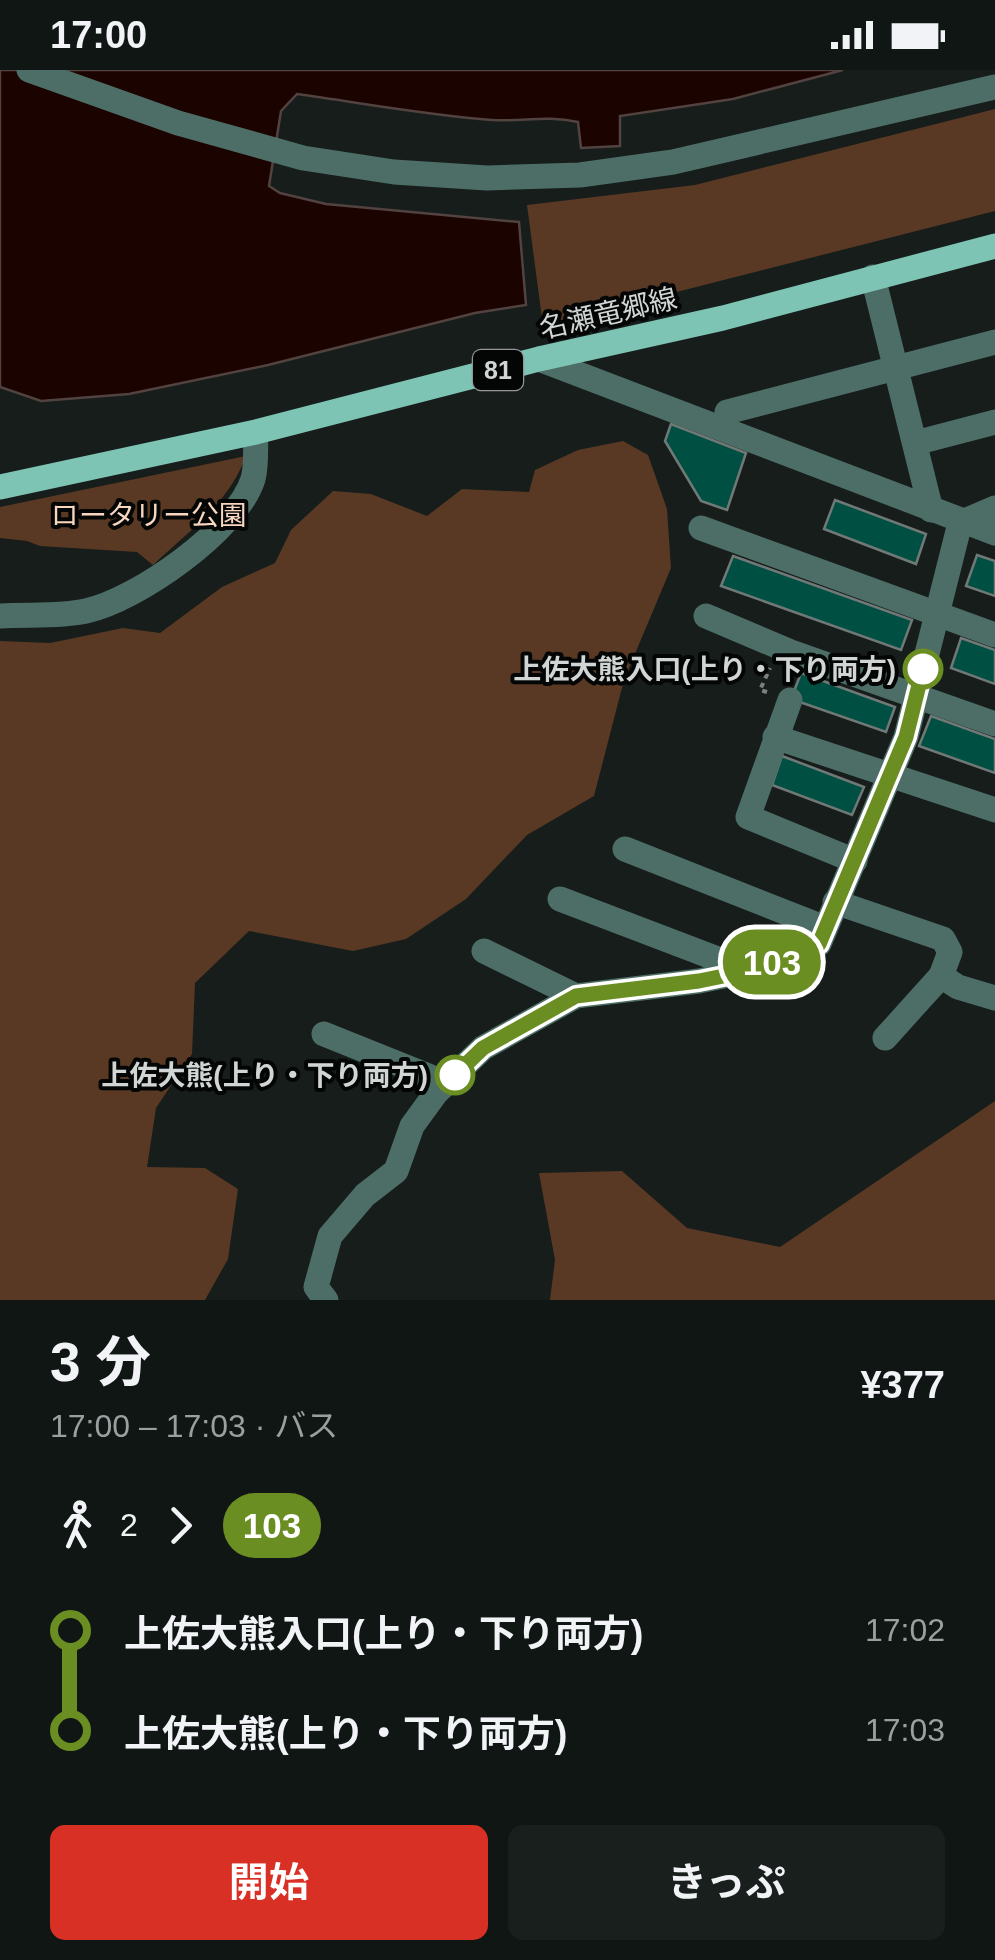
<!DOCTYPE html>
<html lang="ja">
<meta charset="utf-8">
<style>
:root{--surface:#101614;--page:#191f1d;--text:#f1f3f6;--muted:#9c9fa0;--accent:#d93025}
body{margin:0;font-family:Arial,"Noto Sans JP",sans-serif;background:var(--page);color:var(--text);height:100vh;display:flex;flex-direction:column;font-size:38px;white-space:nowrap}
*{box-sizing:border-box;margin:0}
p{font-size:32px;color:var(--muted)}
.icon{flex:none;width:55px;height:55px;fill:none;stroke:currentColor;stroke-width:2;stroke-linecap:round;stroke-linejoin:round}
.map{position:relative;height:1230px;overflow:hidden}
.side{display:flex;flex-direction:column;background:var(--surface);flex:1}
.side>*{flex:none}
.badge{padding:0 20px;border-radius:32px;font-size:35px;line-height:65px}
.map>.badge{position:absolute;translate:-50% -50%;box-shadow:0 0 0 5px #fff}
.legs{display:flex;align-items:center;gap:15px;height:110px;padding:0 50px;font-size:32px}
.legs p{margin-inline-start:auto}
.overview{display:flex;align-items:center;justify-content:space-between;height:170px;padding:0 50px}
h1{font-size:55px;font-weight:700;line-height:75px}
.button{display:flex;gap:20px;margin-top:auto;padding:20px 50px}
.button a{flex:1;height:115px;border-radius:15px;background:var(--accent);color:#fff;font-size:40px;font-weight:700;line-height:115px;text-align:center}
.button a+a{background:var(--page);color:var(--text)}
ul{padding:0 50px;list-style:none}
li{display:flex;align-items:center;gap:35px;height:100px;font-size:38px}
li i{display:grid;place-items:center;width:15px;height:100%;margin:0 12px;background:currentColor}
li i::after{content:'';width:25px;height:25px;margin:-12px;border:8px solid;border-radius:50%;background:var(--surface)}
li p{margin-inline-start:auto}
li:first-child i{background:linear-gradient(#0000 50%,currentColor 0)}
li:last-child i{background:linear-gradient(currentColor 50%,#0000 0)}
.status{display:flex;justify-content:space-between;align-items:center;height:70px;padding:0 50px;background:var(--surface);direction:ltr}
.status svg{height:28px;fill:currentColor}
.map>svg:first-child{display:block}
</style>
<div class="status"><b>17:00</b><svg viewBox="0 0 49 12"><path d="M0 12V9h3v3zM5 12V6h3v6zM10 12V3h3v9zM15 12V0h3v12zM26 1h20v11H26zM47 4h2v5h-2z"/></svg></div>
<div class="map">
<svg width="995" height="1230" viewBox="0 0 995 1230">
<rect width="100%" height="100%" fill="#161d1b"/>
<!-- green -->
<g fill="#593924">
<polygon points="995,39 995,141 543,256 527,135 695,115"/>
<polygon points="623,371 648,385 667,439 671,498 624,610 594,726 527,765 466,829 406,869 353,881 249,861 195,913 192,984 156,1038 147,1097 205,1098 238,1119 228,1189 205,1230 0,1230 0,571 50,573 123,558 160,563 222,517 275,493 291,460 333,421 371,424 427,446 462,419 529,422 535,400 578,380"/>
<path d="M 246,386 C 229,433 189,461 153,495 L 137,482 L 40,476 L 27,471 L 0,468 L 0,437 Z"/>
<polygon points="995,1031 995,1230 550,1230 555,1190 539,1103 622,1101 687,1158 780,1177"/>
</g>
<!-- water -->
<path fill="#1b0300" stroke="#524240" stroke-width="2.5" d="M 0,0 L 843,0 L 733,29 L 620,46 L 620,76 L 581,78 L 578,52 C 546,45 523,52 492,50 C 427,45 362,33 297,24 L 281,41 L 269,116 L 280,123 L 326,134 L 519,152 L 526,235 L 475,243 L 268,295 L 129,324 L 41,331 L 0,317 Z"/>
<!-- building -->
<g fill="#004f43" stroke="#717977" stroke-width="2.5">
<polygon points="671,354 746,383 727,440 701,431 665,371"/>
<polygon points="835,430 926,464 916,494 824,459"/>
<polygon points="977,485 995,491 995,526 966,516"/>
<polygon points="733,486 912,550 901,580 721,516"/>
<polygon points="961,568 995,580 995,614 951,598"/>
<polygon points="801,603 895,637 886,662 791,629"/>
<polygon points="931,646 995,669 995,703 919,676"/>
<polygon points="782,686 864,717 852,745 772,715"/>
</g>
<g fill="none" stroke-linecap="round" stroke-linejoin="round">
<!-- path -->
<polyline stroke="#7c8280" stroke-width="4" stroke-dasharray="5 5" stroke-linecap="butt" points="767,622 760,620 770,598"/>
<!-- minor -->
<g stroke="#4d6e66" stroke-width="25">
<polyline points="29,0 178,53 303,88 394,102 487,108 580,105 673,92 995,17"/>
<polyline points="873,207 931,440"/>
<polyline points="539,289 995,463"/>
<polyline points="727,342 995,272"/>
<polyline points="915,373 995,352"/>
<polyline points="960,453 995,438"/>
<polyline points="701,458 995,565"/>
<path d="M 0,546 C 28,544 59,547 86,541 C 137,530 237,460 253,409 C 257,395 255,377 256,362"/>
<polyline points="706,546 791,582 995,654"/>
<polyline points="790,630 748,747 855,791"/>
<polyline points="775,667 995,740"/>
<polyline points="625,779 825,858"/>
<polyline points="560,829 749,901"/>
<polyline points="835,832 943,869 950,882 941,906 958,917 995,928"/>
<polyline points="484,881 576,926"/>
<polyline points="324,964 446,1013"/>
<polyline points="885,968 941,906"/>
<polyline points="326,1230 316,1217 330,1166 365,1125 396,1101 412,1056 436,1023 483,978 576,926 699,911 748,901 819,874 906,667 960,453"/>
</g>
<!-- major -->
<polyline stroke="#7dc4b4" stroke-width="25" points="0,417 256,362 539,289 723,248 995,176"/>
</g>
<g fill="none" stroke-linecap="round" stroke-linejoin="round">
<defs>
<polyline id="line-1" points="455,1005 483,978 576,926 699,911 748,901 819,874 906,667 923,599"/>
</defs>
<!-- line-1 casing -->
<use href="#line-1" stroke="#fff" stroke-width="22"/>
<!-- line-1 -->
<use href="#line-1" stroke="#6b8e23" stroke-width="15"/>
</g>
<!-- markers -->
<g fill="#fff" stroke="#6b8e23" stroke-width="5">
<circle cx="923" cy="599" r="18"/>
<circle cx="455" cy="1005" r="18"/>
</g>
<g text-anchor="middle" stroke-width="8" stroke-linejoin="round" paint-order="stroke">
<!-- shield labels -->
<rect fill="#040606" stroke="#949897" stroke-width="2.5" x="473" y="280" width="50" height="40" rx="8"/>
<g font-size="25" font-weight="bold" fill="#d1d6d5">
<text x="498" y="309">81</text>
</g>
<!-- street labels -->
<g font-size="28" fill="#d1d6d5" stroke="#040606">
<text transform="translate(608 243) rotate(-13)" y="10">名瀬竜郷線</text>
</g>
<!-- park labels -->
<g font-size="28" fill="#f7d5bf" stroke="#040606">
<text x="149" y="455">ロータリー公園</text>
</g>
<!-- stop labels -->
<g font-size="28" font-weight="bold" fill="#d1d6d5" stroke="#040606" text-anchor="end">
<text x="896" y="609">上佐大熊入口(上り・下り両方)</text>
<text x="428" y="1015">上佐大熊(上り・下り両方)</text>
</g>
</g>
</svg>
<b class="badge" style="left:772px;top:892px;background:#6b8e23;color:#fff">103</b>
</div>
<section class="side">
<div class="overview"><div><h1>3 分</h1><p>17:00 – 17:03 · バス</p></div><b>¥377</b></div>
<div class="legs"><svg class="icon" aria-label="walk" viewBox="0 0 24 24"><circle cx="13" cy="4" r="2"/><path d="M13 8l-2 6 4 7M11 14l-3 7M7 12l3-4h3l4 4"/></svg>2<svg class="icon" aria-label="forward" viewBox="0 0 24 24"><path d="M9 5l7 7-7 7"/></svg><b class="badge" style="background:#6b8e23;color:#fff">103</b></div>
<ul>
<li><i style="color:#6b8e23"></i><b>上佐大熊入口(上り・下り両方)</b><p>17:02</p></li>
<li><i style="color:#6b8e23"></i><b>上佐大熊(上り・下り両方)</b><p>17:03</p></li>
</ul>
<div class="button"><a>開始</a><a>きっぷ</a></div>
</section>
